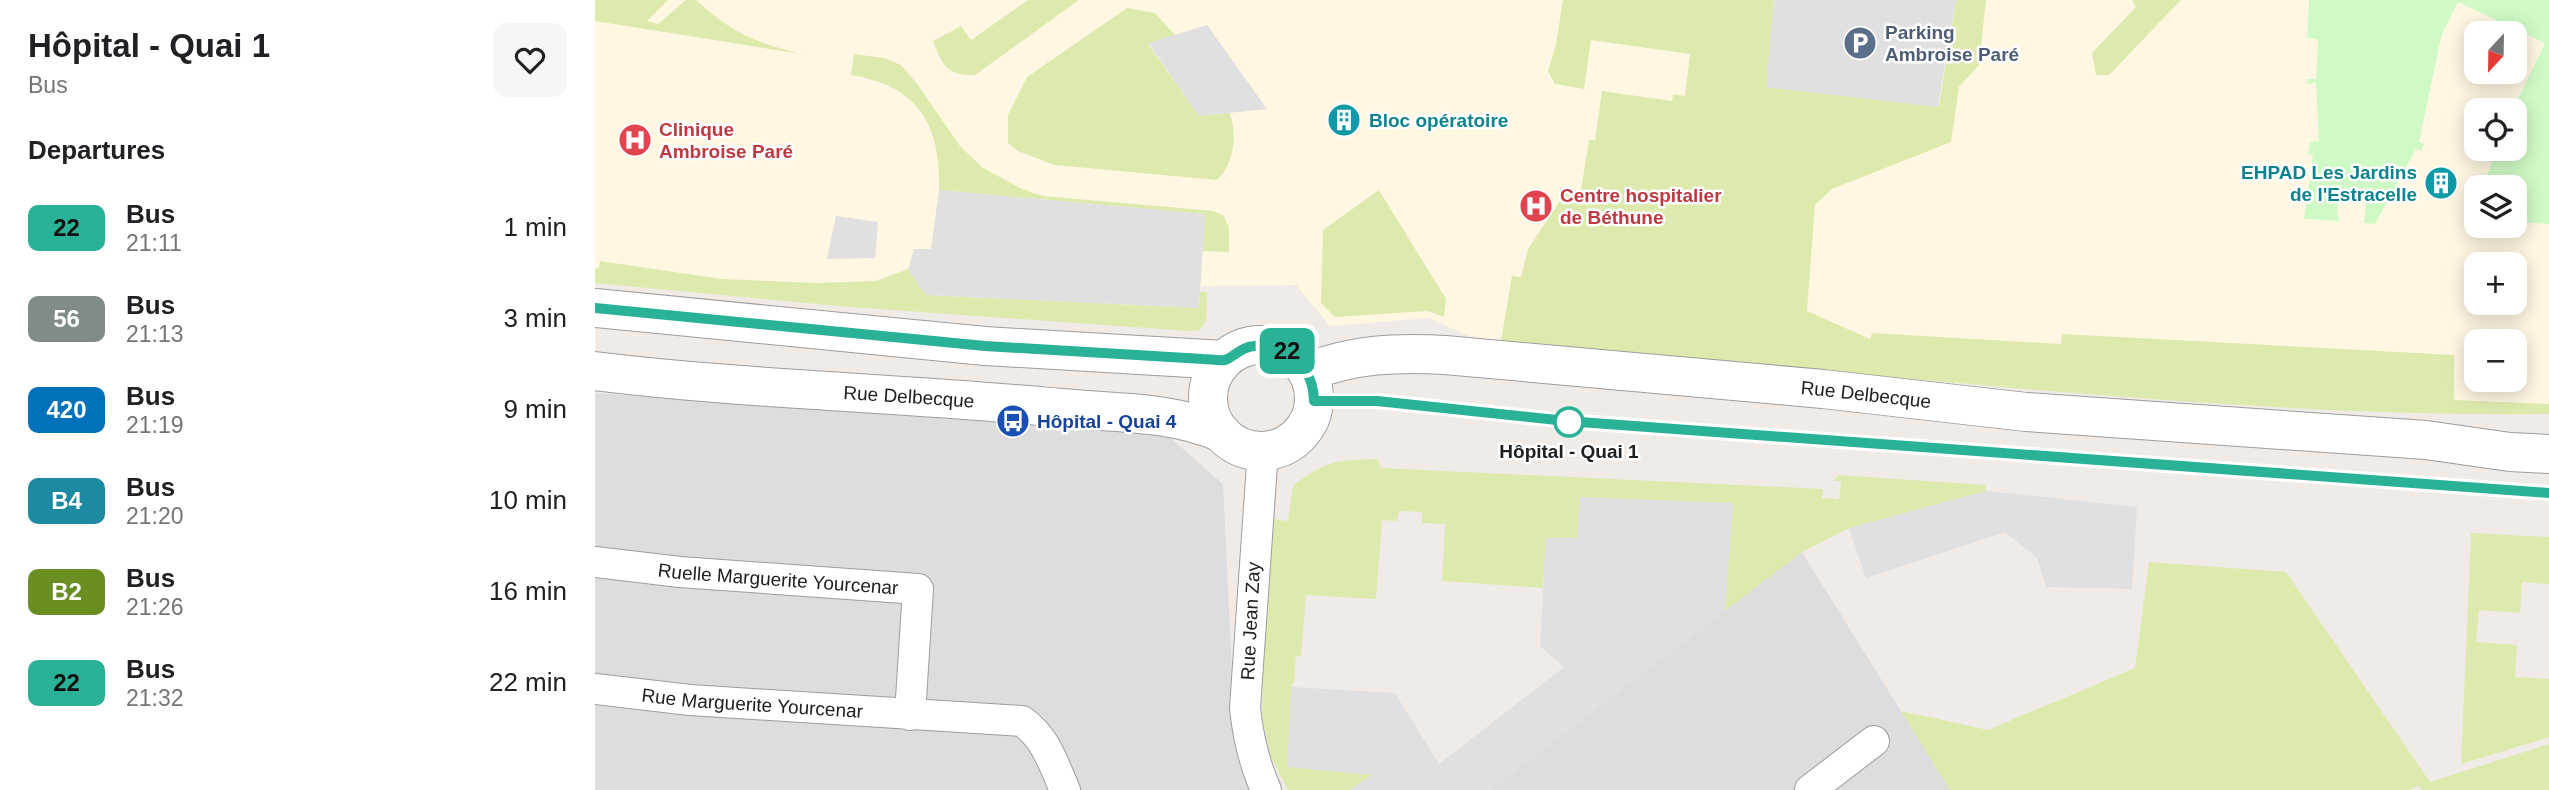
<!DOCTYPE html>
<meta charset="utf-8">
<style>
:root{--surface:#fff;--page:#f6f6f6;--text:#202124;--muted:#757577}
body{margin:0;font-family:Helvetica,sans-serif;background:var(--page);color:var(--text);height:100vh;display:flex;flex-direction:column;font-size:26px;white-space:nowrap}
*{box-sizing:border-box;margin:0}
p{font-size:23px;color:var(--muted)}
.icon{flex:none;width:38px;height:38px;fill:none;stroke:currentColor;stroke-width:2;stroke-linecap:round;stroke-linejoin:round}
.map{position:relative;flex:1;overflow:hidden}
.details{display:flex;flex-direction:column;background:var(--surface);width:595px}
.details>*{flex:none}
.badge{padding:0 14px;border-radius:10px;font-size:24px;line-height:46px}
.needle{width:46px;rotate:202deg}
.controls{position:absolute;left:1869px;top:21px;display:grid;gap:14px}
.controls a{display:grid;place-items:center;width:63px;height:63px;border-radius:14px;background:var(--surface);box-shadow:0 4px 18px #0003;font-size:35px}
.map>.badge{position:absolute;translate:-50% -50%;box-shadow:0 0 0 4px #fff}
h2{padding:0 28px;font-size:26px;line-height:63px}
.round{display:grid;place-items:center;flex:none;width:74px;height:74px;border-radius:14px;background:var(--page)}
.summary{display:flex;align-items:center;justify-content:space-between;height:119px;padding:0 28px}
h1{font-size:33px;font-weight:700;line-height:52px}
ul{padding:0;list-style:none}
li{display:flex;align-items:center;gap:21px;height:91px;padding:0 28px}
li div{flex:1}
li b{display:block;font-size:26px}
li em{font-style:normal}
li .badge{min-width:77px;font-weight:700;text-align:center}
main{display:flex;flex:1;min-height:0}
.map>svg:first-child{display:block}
</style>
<main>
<section class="details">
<div class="summary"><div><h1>Hôpital - Quai 1</h1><p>Bus</p></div><a class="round"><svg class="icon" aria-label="heart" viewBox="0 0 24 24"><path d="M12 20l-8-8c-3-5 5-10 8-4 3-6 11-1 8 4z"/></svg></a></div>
<h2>Departures</h2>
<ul>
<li><span class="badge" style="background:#2ab297;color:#111">22</span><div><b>Bus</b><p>21:11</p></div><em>1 min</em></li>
<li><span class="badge" style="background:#808c89;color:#fff">56</span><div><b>Bus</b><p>21:13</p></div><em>3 min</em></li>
<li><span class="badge" style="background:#0072bc;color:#fff">420</span><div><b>Bus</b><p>21:19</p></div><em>9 min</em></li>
<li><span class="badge" style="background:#1c8aa1;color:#fff">B4</span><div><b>Bus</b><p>21:20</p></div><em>10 min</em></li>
<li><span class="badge" style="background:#6b8e23;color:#fff">B2</span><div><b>Bus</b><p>21:26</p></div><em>16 min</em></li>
<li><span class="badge" style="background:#2ab297;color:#111">22</span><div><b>Bus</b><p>21:32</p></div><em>22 min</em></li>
</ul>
</section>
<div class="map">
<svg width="1954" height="790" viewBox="0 0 1954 790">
<rect width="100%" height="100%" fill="#f1ebe7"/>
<!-- residential -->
<g fill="#deddde">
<polygon points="0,393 572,435 628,484 640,732 685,790 0,790"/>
<polygon points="1207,552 1355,790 894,790"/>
</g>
<!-- education -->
<path fill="#fff7e2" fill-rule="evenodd" d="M 0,0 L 1954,0 L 1954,409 L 878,338 L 834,318 L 735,326 L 701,285 L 606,286 L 603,324 L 0,281 ZM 1881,33 L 1920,33 L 1920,72 L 1881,72 ZM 1881,110 L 1920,110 L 1920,149 L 1881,149 ZM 1881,187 L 1920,187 L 1920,226 L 1881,226 ZM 1881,264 L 1920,264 L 1920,303 L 1881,303 ZM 1881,341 L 1920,341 L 1920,380 L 1881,380 Z"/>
<!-- grass -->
<g fill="#ddeaae">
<path d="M 0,0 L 73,0 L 52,21 L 63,24 L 91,0 L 101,0 C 139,34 158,41 206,54 L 0,21 Z"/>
<path d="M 433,0 L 484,0 L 380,75 C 352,76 347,65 338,41 L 366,26 L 376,40 Z"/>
<path d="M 968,0 L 1179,0 L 1172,87 L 1344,106 L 1361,0 L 1391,0 L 1384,65 L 1364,87 L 1356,142 L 1237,189 L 1220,205 L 1212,311 L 1275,339 L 1277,333 L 1466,344 L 1467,334 L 1859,355 L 1859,400 L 1954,404 L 1954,414 C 1799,416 1644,406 1490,394 C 1295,378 1101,359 906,341 L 917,276 L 926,277 L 933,249 L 973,189 L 986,190 L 994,140 L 1000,140 L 1007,91 L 1077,101 L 1078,94 L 1090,96 L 1095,54 L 996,40 L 989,89 L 960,84 L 953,71 L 961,44 Z"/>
<polygon points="1537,0 1586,0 1514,75 1501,75 1497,53 1541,7"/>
<path d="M 532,8 L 560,13 L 580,35 L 553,44 L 604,116 L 635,113 C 642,135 640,163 622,180 L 459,165 L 423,151 L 413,143 L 413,115 L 432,77 Z"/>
<path d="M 259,54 L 289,58 L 306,65 L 323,85 L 365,146 L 388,168 L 427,189 L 448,196 L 619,211 L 629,216 L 634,228 L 634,252 L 608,251 L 609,214 L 344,190 C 346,125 324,86 256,75 Z"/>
<polygon points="784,190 851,299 849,317 833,311 740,317 726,303 728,230"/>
<polygon points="5,261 127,279 221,283 281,281 313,269 331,295 604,308 605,292 612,292 611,322 604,330 593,331 242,306 0,283 0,269 4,268"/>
<path d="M 783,459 L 786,468 L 1228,489 L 1227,498 L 1244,499 L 1246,481 L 1239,481 L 1243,475 L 1390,485 L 1391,491 L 1254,528 L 1207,552 L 1130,611 L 1138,503 L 982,538 L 951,538 L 948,588 L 847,581 L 850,524 L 827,523 L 827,512 L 804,511 L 802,521 L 787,520 L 781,599 L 711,595 L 706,657 L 701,656 L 699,682 L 696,687 L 778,775 L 754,790 L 693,790 L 675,755 L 667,714 L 673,555 L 679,519 L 693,521 L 698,486 C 731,460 743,460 783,459 Z"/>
<polygon points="1876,533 1954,537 1954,584 1927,582 1925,613 1884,610 1881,642 1922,645 1920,677 1954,679 1954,737 1866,764"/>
<polygon points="1554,562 1691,572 1835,782 1954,744 1954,790 1827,790 1824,786 1813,790 1355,790 1306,711 1393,730 1540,668"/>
</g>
<!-- park -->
<polygon fill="#d0fac5" points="1714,0 1954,0 1954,224 1920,222 1920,187 1888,187 1902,149 1920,149 1920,110 1918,110 1950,43 1863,2 1848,32 1844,47 1824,142 1829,144 1826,151 1821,149 1780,224 1769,223 1771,203 1743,201 1742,213 1745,221 1709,219 1718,155 1713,154 1715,142 1724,141 1721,83 1713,84 1712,79 1721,79 1723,40 1712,38"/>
<!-- parking -->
<g fill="#e0e0e0">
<polygon points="1179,0 1361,0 1343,107 1171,87"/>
<polygon points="612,25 672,109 604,116 553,43"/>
<polygon points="344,190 610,214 604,308 331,295 313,269 319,249 336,249"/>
<polygon points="241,216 283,222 280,258 232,259"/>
<polygon points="1391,491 1542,507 1537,589 1451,587 1442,558 1410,532 1271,578 1254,528"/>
<polygon points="985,497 1138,503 1130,611 894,790 754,790 777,775 692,767 696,687 800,693 844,764 969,667 945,646 951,538 982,538"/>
</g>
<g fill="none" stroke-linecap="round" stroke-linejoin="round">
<defs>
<g id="minor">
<path d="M 668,450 L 650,708 C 653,737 659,763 671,790"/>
<path id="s1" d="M 0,562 L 85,572 L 323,589 L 315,715"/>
<path id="s2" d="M 0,689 L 95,700 L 427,721 C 451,738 458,763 470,790"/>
<polyline points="1215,790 1279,741"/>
</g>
<g id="tertiary">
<polyline points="0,308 390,346 629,360"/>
<circle cx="666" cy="398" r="53"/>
<path id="s3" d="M 0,371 C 155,390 311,393 466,408 C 520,413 577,411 627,433"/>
<path id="s4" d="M 713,372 C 758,354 802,352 850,355 L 1228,389 L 1431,412 L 1831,440 L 1915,452 L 1954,454"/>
</g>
</defs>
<!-- minor casing -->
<use href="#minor" stroke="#9d9d9d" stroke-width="32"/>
<!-- tertiary casing -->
<use href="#tertiary" stroke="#9d9d9d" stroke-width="40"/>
<!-- minor -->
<use href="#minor" stroke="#fff" stroke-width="30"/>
<!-- tertiary -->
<use href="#tertiary" stroke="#fff" stroke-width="38"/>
</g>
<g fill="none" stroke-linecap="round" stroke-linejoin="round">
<defs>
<path id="line" d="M 0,308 L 390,346 L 608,359 C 614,359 624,361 630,360 C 640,356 646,347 659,346 C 694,341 718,368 719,401 L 782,401 L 971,421 L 1954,493"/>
</defs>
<!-- line casing -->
<use href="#line" stroke="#fff" stroke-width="16"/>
<!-- line -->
<use href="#line" stroke="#2ab297" stroke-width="10"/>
</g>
<!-- icons -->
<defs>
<symbol id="parking-disc" viewBox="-11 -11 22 22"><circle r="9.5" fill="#5c6f8a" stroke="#fff"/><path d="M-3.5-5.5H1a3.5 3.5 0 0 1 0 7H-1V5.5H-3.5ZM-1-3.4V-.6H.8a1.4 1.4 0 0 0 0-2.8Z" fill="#fff"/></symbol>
<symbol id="building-disc" viewBox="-11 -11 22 22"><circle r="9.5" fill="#0f9aa8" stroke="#fff"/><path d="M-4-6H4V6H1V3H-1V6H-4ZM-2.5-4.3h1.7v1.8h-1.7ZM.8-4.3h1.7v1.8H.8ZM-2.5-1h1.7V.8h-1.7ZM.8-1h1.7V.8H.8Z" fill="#fff"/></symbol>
<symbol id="hospital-disc" viewBox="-11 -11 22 22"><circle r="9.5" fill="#e0444e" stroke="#fff"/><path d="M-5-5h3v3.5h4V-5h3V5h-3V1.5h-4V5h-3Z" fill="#fff"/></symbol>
<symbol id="bus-disc" viewBox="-11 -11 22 22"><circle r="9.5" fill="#1a4fb4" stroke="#fff"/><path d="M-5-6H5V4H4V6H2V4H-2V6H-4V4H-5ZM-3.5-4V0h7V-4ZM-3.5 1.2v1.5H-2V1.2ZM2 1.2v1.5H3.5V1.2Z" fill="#fff"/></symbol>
</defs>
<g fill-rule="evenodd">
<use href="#parking-disc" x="1246" y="24" width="38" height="38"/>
<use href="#building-disc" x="730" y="101" width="38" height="38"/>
<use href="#hospital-disc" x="21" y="121" width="38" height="38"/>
<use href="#building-disc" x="1827" y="164" width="38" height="38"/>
<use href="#hospital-disc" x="922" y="187" width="38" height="38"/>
<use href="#bus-disc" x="399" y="402" width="38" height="38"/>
</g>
<!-- markers -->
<circle fill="#fff" stroke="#2ab297" stroke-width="3.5" cx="974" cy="422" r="14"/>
<g text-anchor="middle" stroke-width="5" stroke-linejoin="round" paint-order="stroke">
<!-- service labels -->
<g font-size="19" font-weight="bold" fill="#4e5e75" stroke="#fff" text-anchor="start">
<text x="1290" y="39">Parking<tspan x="1290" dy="22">Ambroise Paré</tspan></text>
</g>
<!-- culture labels -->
<g font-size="19" font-weight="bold" fill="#0d838f" stroke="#fff" text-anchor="start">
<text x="774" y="127">Bloc opératoire</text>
<text x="1822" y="179" text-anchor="end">EHPAD Les Jardins<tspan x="1822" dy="22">de l'Estracelle</tspan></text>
</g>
<!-- health labels -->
<g font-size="19" font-weight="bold" fill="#be3a42" stroke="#fff" text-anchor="start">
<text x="64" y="136">Clinique<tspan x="64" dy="22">Ambroise Paré</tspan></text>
<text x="965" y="202">Centre hospitalier<tspan x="965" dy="22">de Béthune</tspan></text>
</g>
<!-- street labels -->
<g font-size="19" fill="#202020" stroke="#fff">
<text dy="7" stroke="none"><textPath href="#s4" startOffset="562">Rue Delbecque</textPath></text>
<text dy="7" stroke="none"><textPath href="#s3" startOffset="315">Rue Delbecque</textPath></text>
<text dy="7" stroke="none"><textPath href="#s1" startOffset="184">Ruelle Marguerite Yourcenar</textPath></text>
<text transform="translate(655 621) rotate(-87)" y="7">Rue Jean Zay</text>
<text dy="7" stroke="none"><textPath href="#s2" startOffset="158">Rue Marguerite Yourcenar</textPath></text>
</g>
<!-- transit labels -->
<g font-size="19" font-weight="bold" fill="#164399" stroke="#fff" text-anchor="start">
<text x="442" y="428">Hôpital - Quai 4</text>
</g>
<!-- stop labels -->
<g font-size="19" font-weight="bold" fill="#202020" stroke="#fff">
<text x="974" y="458">Hôpital - Quai 1</text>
</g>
</g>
</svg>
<div class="controls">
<a><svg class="needle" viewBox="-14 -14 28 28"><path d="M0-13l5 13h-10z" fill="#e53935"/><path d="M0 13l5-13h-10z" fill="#757577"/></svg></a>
<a><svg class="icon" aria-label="locate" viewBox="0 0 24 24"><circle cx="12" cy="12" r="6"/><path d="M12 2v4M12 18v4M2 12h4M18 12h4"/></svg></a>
<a><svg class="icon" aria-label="layers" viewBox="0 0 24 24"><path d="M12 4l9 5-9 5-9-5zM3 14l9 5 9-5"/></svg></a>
<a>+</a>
<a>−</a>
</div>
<b class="badge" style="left:692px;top:351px;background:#2ab297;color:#111">22</b>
</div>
</main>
